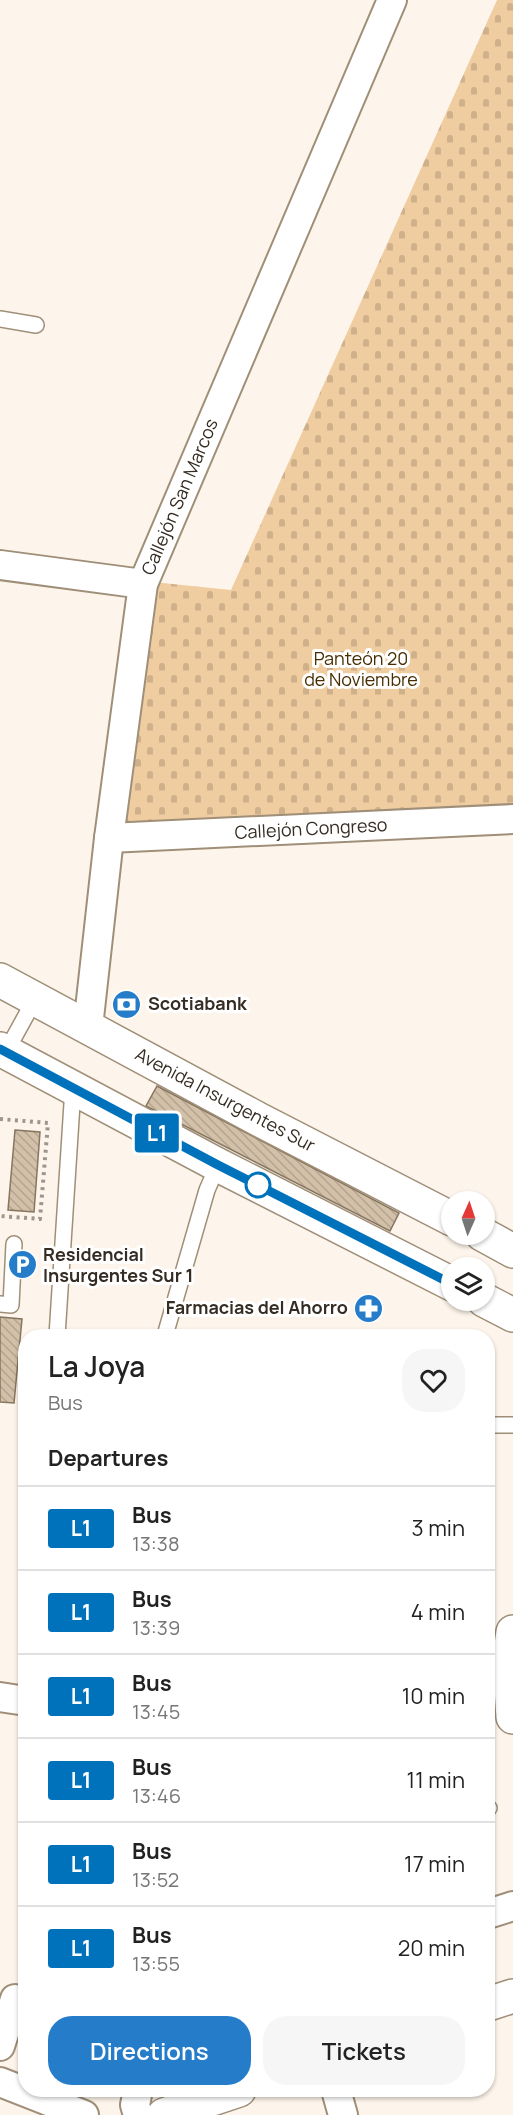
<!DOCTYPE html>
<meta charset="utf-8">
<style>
:root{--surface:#fff;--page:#f6f6f6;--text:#222;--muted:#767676;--line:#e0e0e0;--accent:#257dca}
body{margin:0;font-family:Manrope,sans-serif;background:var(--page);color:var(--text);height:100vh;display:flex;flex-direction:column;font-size:22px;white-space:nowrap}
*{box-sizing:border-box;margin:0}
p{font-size:20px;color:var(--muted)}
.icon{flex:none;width:33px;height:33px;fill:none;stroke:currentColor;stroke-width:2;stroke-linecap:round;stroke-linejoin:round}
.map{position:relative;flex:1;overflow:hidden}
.drawer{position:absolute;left:18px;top:1329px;width:477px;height:768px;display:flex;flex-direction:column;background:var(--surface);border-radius:24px;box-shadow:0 2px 4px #0004}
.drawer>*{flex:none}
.badge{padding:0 12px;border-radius:4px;font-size:21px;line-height:39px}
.needle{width:39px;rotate:3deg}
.buttons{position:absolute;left:441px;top:1191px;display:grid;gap:12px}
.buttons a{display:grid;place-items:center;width:54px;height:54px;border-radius:50%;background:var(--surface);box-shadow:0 2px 4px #0004;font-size:30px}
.map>.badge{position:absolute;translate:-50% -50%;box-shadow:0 0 0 3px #fff}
h2{padding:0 30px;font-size:22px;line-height:54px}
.round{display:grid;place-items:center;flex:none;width:63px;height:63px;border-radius:24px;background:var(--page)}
.summary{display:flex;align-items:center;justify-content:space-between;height:102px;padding:0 30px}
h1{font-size:28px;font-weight:600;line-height:45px}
.primary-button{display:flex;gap:12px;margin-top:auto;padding:12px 30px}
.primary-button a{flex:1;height:69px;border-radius:24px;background:var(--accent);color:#fff;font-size:24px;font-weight:600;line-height:69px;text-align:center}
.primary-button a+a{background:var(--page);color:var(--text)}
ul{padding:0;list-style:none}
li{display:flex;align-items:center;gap:18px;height:84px;padding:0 30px;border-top:2px solid var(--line)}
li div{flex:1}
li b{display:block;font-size:22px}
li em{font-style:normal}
li .badge{min-width:66px;font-weight:700;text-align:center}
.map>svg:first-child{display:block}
</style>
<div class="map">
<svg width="513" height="2115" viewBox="0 0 513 2115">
<defs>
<pattern id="cemetery-stones" width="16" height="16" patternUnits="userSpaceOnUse" patternTransform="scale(1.5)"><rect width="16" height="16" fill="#f0cda0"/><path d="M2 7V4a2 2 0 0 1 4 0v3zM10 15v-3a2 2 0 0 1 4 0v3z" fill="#ceb08a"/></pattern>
<pattern id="building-back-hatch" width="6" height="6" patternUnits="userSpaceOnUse" patternTransform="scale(1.5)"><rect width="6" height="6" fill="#d2c0a8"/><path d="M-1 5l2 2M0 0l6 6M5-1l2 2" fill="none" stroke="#b5a590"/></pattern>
</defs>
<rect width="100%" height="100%" fill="#fdf5eb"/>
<!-- cemetery -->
<polygon fill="url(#cemetery-stones)" points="497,0 513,0 513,813 119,832 153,582 231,590"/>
<!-- building -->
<g fill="url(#building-back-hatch)" stroke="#86755f" stroke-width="1.5">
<polygon points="157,1086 399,1213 390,1231 146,1106"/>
<polygon points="15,1130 40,1132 34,1212 8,1210"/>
<polygon points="0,1317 22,1319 14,1403 0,1402"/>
</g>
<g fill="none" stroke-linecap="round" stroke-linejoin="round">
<defs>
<g id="service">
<polyline points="0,319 36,325"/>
<polyline points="6,1052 35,999"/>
<polyline points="0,1304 11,1305 14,1244"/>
<polyline points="57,1336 73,1088"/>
<polyline points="168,1336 166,1332 207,1190 218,1165"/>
<polyline points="488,1425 513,1425"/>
<polyline points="488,1808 489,1808"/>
</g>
<g id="minor">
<polyline points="0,565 143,584"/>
<polyline points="109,838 513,819"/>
<polyline points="88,1027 109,838 143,584 392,0"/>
<polyline points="0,1697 26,1701"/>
<polyline points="488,1914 513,1906"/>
<polyline points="0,2046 15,1999"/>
<polyline points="0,2082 84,2115"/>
<polyline points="336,2090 343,2115"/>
<polyline points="138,2115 135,2105 138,2090"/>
</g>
<g id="tertiary">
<polyline points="513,1632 509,1659 513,1717"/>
<polyline points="488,2004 513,1996"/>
<polyline points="164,2115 239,2090"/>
</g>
<g id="secondary">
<polyline points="0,980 258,1119 452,1219"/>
<polyline points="0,1049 218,1165 452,1284"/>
<polyline points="482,1234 513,1251"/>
<polyline points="484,1300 513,1315"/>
</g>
</defs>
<!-- service casing -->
<use href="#service" stroke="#a08f78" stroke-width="18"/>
<!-- minor casing -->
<use href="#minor" stroke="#a08f78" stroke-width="32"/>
<!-- tertiary casing -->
<use href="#tertiary" stroke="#a08f78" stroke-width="36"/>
<!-- secondary casing -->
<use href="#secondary" stroke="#a08f78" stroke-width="36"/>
<!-- path -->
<polyline stroke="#9e968c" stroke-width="4" stroke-dasharray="3 4.5" stroke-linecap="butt" points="0,1119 48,1123 40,1219 0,1216"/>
<!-- service -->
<use href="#service" stroke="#fff" stroke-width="15"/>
<!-- minor -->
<use href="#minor" stroke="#fff" stroke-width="28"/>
<!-- tertiary -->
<use href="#tertiary" stroke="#fff" stroke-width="33"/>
<!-- secondary -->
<use href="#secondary" stroke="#fff" stroke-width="33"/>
</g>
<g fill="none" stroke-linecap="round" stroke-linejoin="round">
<defs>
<polyline id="line" points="0,1049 218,1165 452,1284"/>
</defs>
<!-- line casing -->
<use href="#line" stroke="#fff" stroke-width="14"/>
<!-- line -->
<use href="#line" stroke="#0072bc" stroke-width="9"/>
</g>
<!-- icons -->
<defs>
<symbol id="bank-disc" viewBox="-11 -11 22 22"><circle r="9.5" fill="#257dca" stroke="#fff"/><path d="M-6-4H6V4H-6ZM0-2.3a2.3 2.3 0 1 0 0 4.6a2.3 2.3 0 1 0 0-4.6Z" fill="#fff"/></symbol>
<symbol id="parking-disc" viewBox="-11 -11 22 22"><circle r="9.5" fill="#257dca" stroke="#fff"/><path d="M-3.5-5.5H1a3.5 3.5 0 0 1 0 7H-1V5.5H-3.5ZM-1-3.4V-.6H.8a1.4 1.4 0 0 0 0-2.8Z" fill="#fff"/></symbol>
<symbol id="pharmacy-disc" viewBox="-11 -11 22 22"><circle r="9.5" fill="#257dca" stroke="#fff"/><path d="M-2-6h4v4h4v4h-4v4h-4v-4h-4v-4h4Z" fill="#fff"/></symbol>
</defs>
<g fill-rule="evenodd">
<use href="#bank-disc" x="110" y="988" width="33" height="33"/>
<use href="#parking-disc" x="6" y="1248" width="33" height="33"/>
<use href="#pharmacy-disc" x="352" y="1292" width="33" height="33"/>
</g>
<!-- markers -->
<circle fill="#fff" stroke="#0072bc" stroke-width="3" cx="258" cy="1185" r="12"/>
<g text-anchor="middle" stroke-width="6" stroke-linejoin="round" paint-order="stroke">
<!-- street labels -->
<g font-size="18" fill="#352d24" stroke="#fff">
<text transform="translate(180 497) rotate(-67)" y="6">Callejón San Marcos</text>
<text transform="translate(311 829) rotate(-3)" y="6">Callejón Congreso</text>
<text transform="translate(225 1100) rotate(28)" y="6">Avenida Insurgentes Sur</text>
</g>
<!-- park labels -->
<g font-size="18" fill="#482e00" stroke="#fff">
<text x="361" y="665">Panteón 20<tspan x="361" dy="21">de Noviembre</tspan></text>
</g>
<!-- poi labels -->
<g font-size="18" font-weight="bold" fill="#352d24" stroke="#fff" text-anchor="start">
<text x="148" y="1010">Scotiabank</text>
<text x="43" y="1261">Residencial<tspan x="43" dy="21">Insurgentes Sur 1</tspan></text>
<text x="348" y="1314" text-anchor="end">Farmacias del Ahorro</text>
</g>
</g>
</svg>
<div class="buttons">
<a><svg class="needle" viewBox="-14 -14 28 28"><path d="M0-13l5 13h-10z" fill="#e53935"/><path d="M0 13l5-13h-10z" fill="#767676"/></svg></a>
<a><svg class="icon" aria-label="layers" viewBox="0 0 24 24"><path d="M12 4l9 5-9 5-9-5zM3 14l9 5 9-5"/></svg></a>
</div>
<b class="badge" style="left:157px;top:1133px;background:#0072bc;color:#fff">L1</b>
<section class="drawer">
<div class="summary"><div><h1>La Joya</h1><p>Bus</p></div><a class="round"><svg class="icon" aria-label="heart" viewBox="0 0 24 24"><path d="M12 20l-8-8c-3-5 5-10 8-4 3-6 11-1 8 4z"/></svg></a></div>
<h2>Departures</h2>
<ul>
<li><span class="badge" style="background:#0072bc;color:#fff">L1</span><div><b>Bus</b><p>13:38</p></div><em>3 min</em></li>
<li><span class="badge" style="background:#0072bc;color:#fff">L1</span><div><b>Bus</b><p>13:39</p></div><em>4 min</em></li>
<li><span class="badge" style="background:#0072bc;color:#fff">L1</span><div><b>Bus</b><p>13:45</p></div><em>10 min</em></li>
<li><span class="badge" style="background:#0072bc;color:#fff">L1</span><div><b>Bus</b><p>13:46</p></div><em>11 min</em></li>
<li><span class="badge" style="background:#0072bc;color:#fff">L1</span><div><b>Bus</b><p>13:52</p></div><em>17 min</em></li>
<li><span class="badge" style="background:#0072bc;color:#fff">L1</span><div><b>Bus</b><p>13:55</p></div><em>20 min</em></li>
</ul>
<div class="primary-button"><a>Directions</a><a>Tickets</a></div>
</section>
</div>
